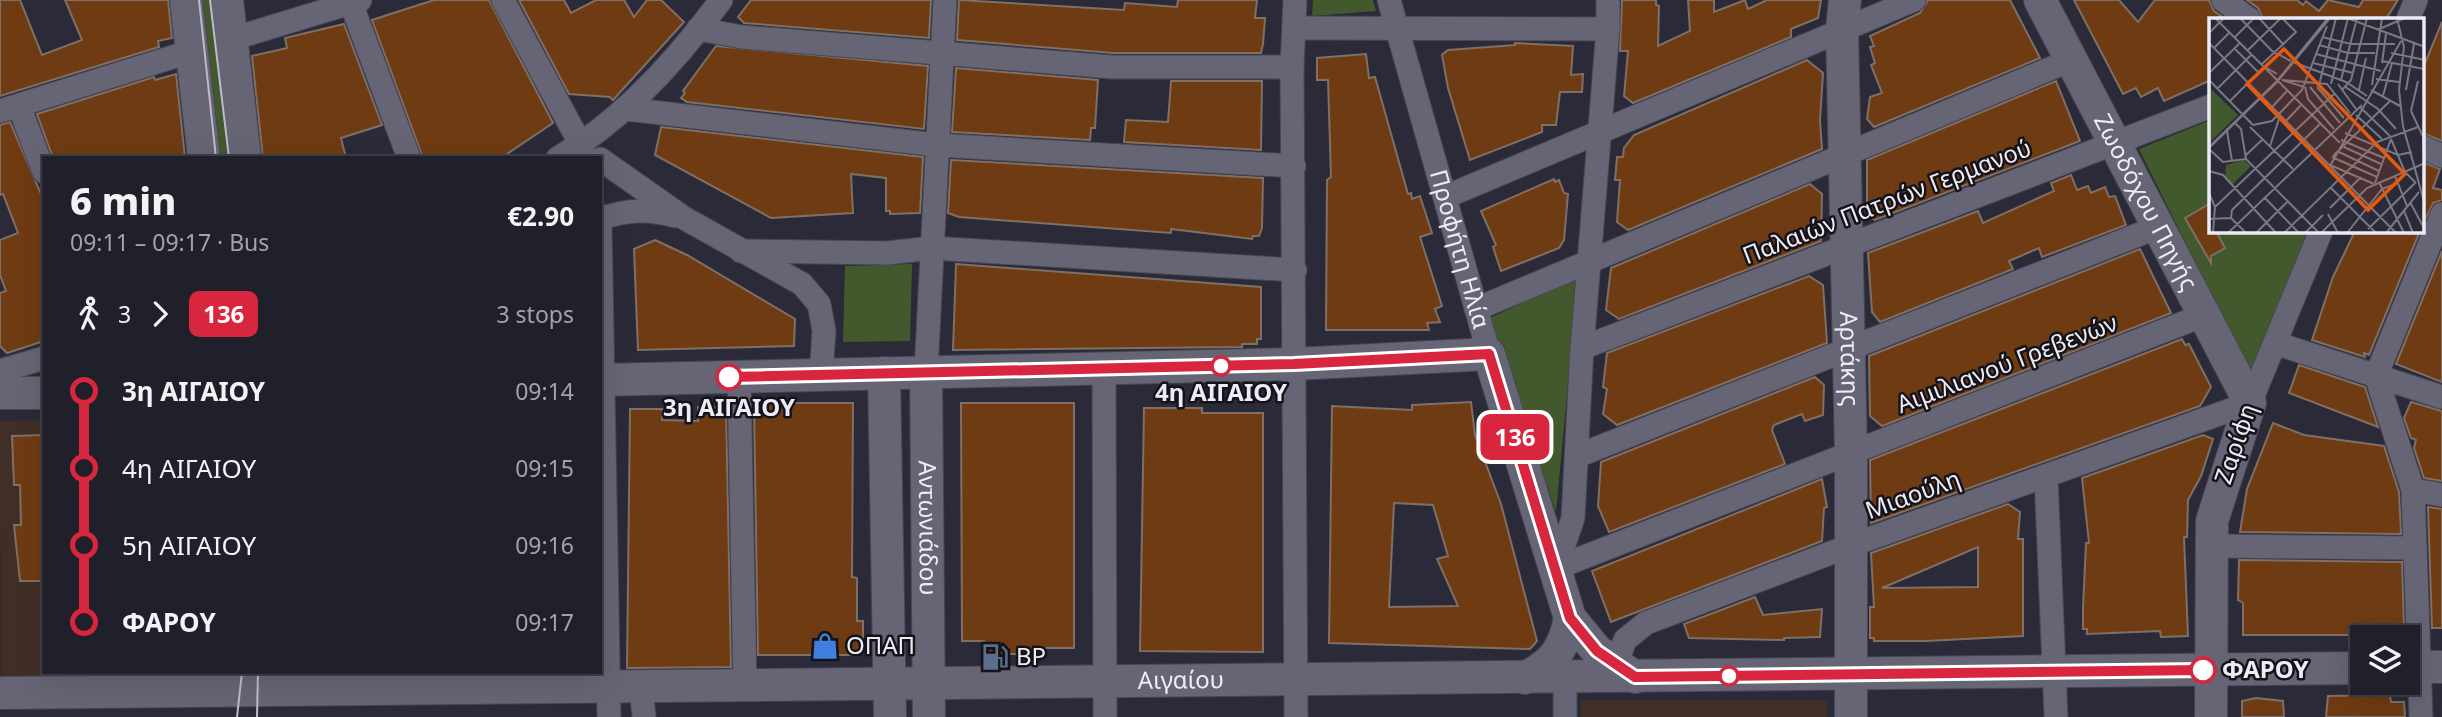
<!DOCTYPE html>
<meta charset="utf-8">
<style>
:root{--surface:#20202a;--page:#2d2d36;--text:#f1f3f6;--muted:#a2a3a8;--line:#3d3e47}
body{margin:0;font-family:"Noto Sans",sans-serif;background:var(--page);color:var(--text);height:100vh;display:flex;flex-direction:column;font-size:26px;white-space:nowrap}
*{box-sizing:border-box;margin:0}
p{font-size:23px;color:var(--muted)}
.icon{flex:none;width:38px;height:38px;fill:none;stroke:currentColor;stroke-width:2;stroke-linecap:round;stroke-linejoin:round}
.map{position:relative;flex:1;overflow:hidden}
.side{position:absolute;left:42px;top:156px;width:560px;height:518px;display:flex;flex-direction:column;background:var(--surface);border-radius:0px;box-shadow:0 7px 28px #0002,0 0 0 2px var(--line)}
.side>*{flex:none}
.badge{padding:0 14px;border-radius:10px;font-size:24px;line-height:46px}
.buttons{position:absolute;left:2350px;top:625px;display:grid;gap:14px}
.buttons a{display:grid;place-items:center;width:70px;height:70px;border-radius:0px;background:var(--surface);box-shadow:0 7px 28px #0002,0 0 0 2px var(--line);font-size:35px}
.map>.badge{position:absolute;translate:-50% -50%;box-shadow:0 0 0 4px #fff}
.legs{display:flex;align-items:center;gap:10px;height:77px;padding:0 28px;font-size:23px}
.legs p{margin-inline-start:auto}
.headline{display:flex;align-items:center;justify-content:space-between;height:119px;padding:0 28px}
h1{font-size:38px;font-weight:800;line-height:52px}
ul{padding:0 28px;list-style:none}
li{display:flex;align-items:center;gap:24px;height:77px;font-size:26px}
li i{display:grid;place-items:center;width:10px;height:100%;margin:0 9px;background:currentColor}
li i::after{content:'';width:18px;height:18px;margin:-9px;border:5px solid;border-radius:50%;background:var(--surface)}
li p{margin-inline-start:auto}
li:first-child i{background:linear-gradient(#0000 50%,currentColor 0)}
li:last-child i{background:linear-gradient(currentColor 50%,#0000 0)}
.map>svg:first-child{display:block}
</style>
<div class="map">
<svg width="2442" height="717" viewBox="0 0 2442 717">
<rect width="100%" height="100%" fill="#2b2a38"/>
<!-- education -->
<g fill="#402f26">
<polygon points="44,420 44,672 54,672 54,682 1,680 0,421"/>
<rect x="1581" y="700" width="246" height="17"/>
</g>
<!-- green -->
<g fill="#42592e">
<polygon points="192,0 216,0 236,157 210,157"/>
<polygon points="1313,0 1373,0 1376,11 1312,16"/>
<polygon points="2211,120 2211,231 2312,231 2254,373 2249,371 2139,149"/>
<polygon points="912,264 910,341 843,342 845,266"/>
<polygon points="1578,277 1556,512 1490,318"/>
</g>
<!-- building -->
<g fill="#6f3b13" stroke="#7f6f65" stroke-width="2" fill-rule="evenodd">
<polygon points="0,0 20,0 42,55 82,40 65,0 168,0 172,38 158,41 159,47 0,96"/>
<polygon points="434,0 489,0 553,123 501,158 423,158 372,20"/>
<polygon points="519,0 564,0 571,13 596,0 624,0 634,17 647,0 661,0 684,22 613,100 610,97 569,94"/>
<polygon points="751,0 931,0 929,38 744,23 738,17"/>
<polygon points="959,0 1124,10 1125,3 1177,7 1178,0 1257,0 1255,18 1265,18 1263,44 1261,53 1113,53 957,40"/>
<polygon points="1622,0 1656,0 1656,5 1659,6 1658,46 1690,31 1688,0 1714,0 1714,12 1745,0 1748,9 1767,0 1821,0 1818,18 1791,29 1791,37 1633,103 1624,96 1628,51 1620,51"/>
<polygon points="1928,0 2010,0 2040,58 1874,127 1867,119 1870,97 1882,93 1871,65 1875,63 1870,47 1874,46 1870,36 1920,13"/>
<polygon points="2074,0 2119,0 2138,22 2155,0 2209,0 2214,11 2226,19 2211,19 2211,80 2164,101 2158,88 2141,97 2136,88 2123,94"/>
<polygon points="2247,0 2297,0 2303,5 2306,1 2319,11 2328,0 2359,7 2363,0 2398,0 2386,19 2263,19 2258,8"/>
<polygon points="2442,22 2442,141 2423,133 2423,68"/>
<polygon points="344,24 382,125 341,138 346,158 263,158 252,56 287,48 285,38"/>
<polygon points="1515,43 1573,46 1571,75 1583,74 1582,92 1560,92 1556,125 1542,125 1542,132 1470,160 1448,88 1442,55 1448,50 1515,45"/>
<polygon points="716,46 928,66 924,129 687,102 681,98 685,93 683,91"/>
<polygon points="1366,54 1369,78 1375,77 1408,194 1411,193 1412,199 1420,196 1432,233 1420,237 1442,306 1435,309 1440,322 1427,323 1429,330 1326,330 1327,180 1331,177 1328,80 1317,80 1317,58"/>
<polygon points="1807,60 1823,73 1820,120 1822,149 1628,230 1617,222 1620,180 1615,180 1617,157 1623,157 1624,148 1634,135"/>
<polygon points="956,68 1098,80 1095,128 1091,128 1090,140 952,132"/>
<polygon points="176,74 185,158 53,158 37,114 154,77 155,80"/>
<polygon points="1171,81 1262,81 1261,150 1124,142 1126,120 1168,122"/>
<polygon points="2056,81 2080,141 1875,220 1867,215 1867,160"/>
<polygon points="10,122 44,201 44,341 7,353 0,346 0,293 6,291 0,275 0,240 18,233 3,194 0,195 0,125"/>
<polygon points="661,127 923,157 920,213 890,214 890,211 886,211 886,178 851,174 853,213 771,218 655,155"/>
<polygon points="951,160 1263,178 1262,228 1259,236 1253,236 1252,239 1171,229 1171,233 959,217 948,213"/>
<polygon points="2423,162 2440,169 2433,188 2442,190 2442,200 2433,203 2423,224"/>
<polygon points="2071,175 2077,190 2088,186 2091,193 2105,187 2109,197 2115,196 2126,225 2042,257 2039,248 2009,261 2013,269 1880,322 1872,312 1868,253 1978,211 1983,223 2054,191 2051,183"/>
<polygon points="1554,179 1555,182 1559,180 1564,193 1568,194 1564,240 1559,248 1501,271 1493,247 1496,245 1481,211"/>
<polygon points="1810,184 1822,194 1821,241 1619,319 1606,310 1611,268"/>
<polygon points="2211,203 2211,231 2216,231 2225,248 2211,256 2211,263 2185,218"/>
<polygon points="2355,231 2420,231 2369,355 2364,353 2365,357 2312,340 2333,277"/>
<polygon points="655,240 687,255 795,319 794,346 638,350 634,249"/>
<polygon points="2140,249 2171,313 1882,426 1870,416 1869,356"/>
<polygon points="2442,251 2442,382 2396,364"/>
<polygon points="956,264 1261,287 1261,339 1257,339 1257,344 1242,344 1242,347 953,350"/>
<polygon points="1809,276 1823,285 1827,343 1617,425 1603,414 1607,389 1603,387 1607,353"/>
<polygon points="2182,339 2185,345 2189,344 2211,387 2200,406 1871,523 1870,460"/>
<polygon points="2299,365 2365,387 2378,427 2289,393"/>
<polygon points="1815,377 1824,385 1823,415 1805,421 1802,414 1774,425 1772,430 1785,464 1609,532 1598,506 1601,462"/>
<path d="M 1471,402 L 1475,435 L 1501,504 L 1537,641 L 1530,649 L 1329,643 L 1332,406 L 1412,410 L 1412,405 ZM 1394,503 L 1433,505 L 1448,556 L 1437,559 L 1458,606 L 1389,607 Z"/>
<polygon points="2411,402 2442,411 2442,481 2424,478 2414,448 2416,440 2411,438 2404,418"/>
<polygon points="756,403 853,403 852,577 857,578 857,621 863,621 863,651 855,651 855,655 758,655 754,407"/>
<polygon points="961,403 1074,403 1074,648 1032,648 1032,654 1006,654 1006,663 983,663 984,641 962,641"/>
<polygon points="698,407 726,407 731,667 627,668 630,409 662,409 662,420 698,421"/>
<polygon points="1144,408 1202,408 1202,413 1263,413 1263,652 1140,651"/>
<polygon points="2273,423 2304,435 2384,446 2399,492 2401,534 2240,532 2247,489"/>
<polygon points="44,435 44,581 20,581 14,525 21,525 20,485 14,485 12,436"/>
<polygon points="2203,435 2213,439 2201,476 2188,500 2187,537 2184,537 2188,636 2161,637 2160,631 2087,634 2087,629 2083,629 2083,608 2086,543 2089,543 2082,478"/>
<polygon points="1822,479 1827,507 1824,508 1822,541 1611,622 1592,571"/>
<path d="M 2008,504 L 2020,512 L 2018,539 L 2023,539 L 2023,636 L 1926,641 L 1874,641 L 1874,638 L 1870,638 L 1870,607 L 1874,607 L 1871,553 ZM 1978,547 L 1978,587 L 1882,588 Z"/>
<polygon points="2428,507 2442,509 2442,628 2432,628"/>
<polygon points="2239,560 2402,562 2404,629 2348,635 2243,635 2243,603 2238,600"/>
<polygon points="1755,597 1763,615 1822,609 1820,637 1784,638 1784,640 1689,638 1684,624"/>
<polygon points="2390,695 2391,702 2404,702 2405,717 2326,717 2328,696"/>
<polygon points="2256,698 2283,701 2284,717 2242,717 2242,701"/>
</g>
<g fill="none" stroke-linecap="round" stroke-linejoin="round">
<defs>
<g id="street">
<polyline points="503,0 581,145 584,158"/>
<polyline points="1295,0 1292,67 1296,717"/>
<path id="s1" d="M 1389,0 L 1489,354"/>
<polyline points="2223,0 2249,19"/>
<polyline points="351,3 409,158"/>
<polyline points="2408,19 2416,0"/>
<polyline points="1294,28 1608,29"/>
<polyline points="698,29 742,37 1112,67 1292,67"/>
<polyline points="232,39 360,0"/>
<polyline points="19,106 44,172"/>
<polyline points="626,109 937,145 1294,166"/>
<polyline points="0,111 192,51"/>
<polyline points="2423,147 2442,156"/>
<path d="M 558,158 C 623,120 677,60 721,0"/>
<polyline points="600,159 684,218 802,284 819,304 824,331 821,375"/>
<polyline points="1445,197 1914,0"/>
<path d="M 600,219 C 628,209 648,209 676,216"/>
<polyline points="600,223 609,717"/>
<polyline points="741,251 887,253 932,248 1295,270"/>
<polyline points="1476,309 2071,60"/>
<polyline points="2275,343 2442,397"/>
<polyline points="1582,348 2211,106"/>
<polyline points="1104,368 1105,717"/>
<polyline points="0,371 44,358"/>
<polyline points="926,372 945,0"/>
<polyline points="739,377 745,686"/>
<polyline points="1577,456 2158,227"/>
<polyline points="2046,476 2056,717"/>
<polyline points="2413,490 2442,495"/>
<polyline points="2210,546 2415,548"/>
<polyline points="1556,568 2204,315"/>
<polyline points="1556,568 1573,518 1582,348 1608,29 1608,0"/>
<polyline points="1616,665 1625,640 1646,623 1849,546 2250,403 2321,231"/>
<polyline points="1565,678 1565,717"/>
<polyline points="641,687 644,717"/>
<polyline points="2421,717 2413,490 2376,376 2442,214"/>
</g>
<g id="secondary">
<polyline points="186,0 204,158"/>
<polyline points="227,0 245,158"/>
<path id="s2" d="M 1845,0 L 1842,29 L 1851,453 L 1851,717"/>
<path id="s3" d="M 2040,0 L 2250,403 L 2212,521 L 2211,717"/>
<path id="s4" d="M 926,372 L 929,717"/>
<polyline points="884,373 890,717"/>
<polyline points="600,380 1294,364 1489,354 1570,618 1597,651 1635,677"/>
<polyline points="0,393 44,393"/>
<polyline points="2408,667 2442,667"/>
<path d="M 1525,678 C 1553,663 1564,650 1570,618"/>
<path id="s5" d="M 0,693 L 2362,668"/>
</g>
</defs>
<!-- street casing -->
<use href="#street" stroke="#484653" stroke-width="25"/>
<!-- secondary casing -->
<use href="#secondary" stroke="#484653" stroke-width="34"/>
<!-- street -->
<use href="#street" stroke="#666575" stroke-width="23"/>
<!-- secondary -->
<use href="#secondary" stroke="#666575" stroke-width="32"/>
<!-- tram -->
<g stroke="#bdbcc7" stroke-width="2">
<polyline points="199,0 216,158"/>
<polyline points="210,0 229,158"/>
<polyline points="237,717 242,672"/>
<polyline points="257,717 258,672"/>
</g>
</g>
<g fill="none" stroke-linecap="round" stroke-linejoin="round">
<defs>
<polyline id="line-1" points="729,377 1294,364 1489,354 1570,618 1597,651 1635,677 2203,670"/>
</defs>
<!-- line-1 casing -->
<use href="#line-1" stroke="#fff" stroke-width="16"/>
<!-- line-1 -->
<use href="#line-1" stroke="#d7263d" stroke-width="10"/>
</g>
<!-- icons -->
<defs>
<symbol id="shop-bare" viewBox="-9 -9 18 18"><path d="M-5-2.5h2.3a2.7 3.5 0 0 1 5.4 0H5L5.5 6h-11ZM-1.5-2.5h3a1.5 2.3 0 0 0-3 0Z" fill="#3f7fe0" stroke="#14131a" stroke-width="2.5" paint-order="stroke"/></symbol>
<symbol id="fuel-bare" viewBox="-9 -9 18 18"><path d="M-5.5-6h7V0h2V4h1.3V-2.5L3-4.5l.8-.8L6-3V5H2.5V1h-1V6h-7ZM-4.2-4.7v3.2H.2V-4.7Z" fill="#5c6f8a" stroke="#14131a" stroke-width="2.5" paint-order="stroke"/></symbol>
</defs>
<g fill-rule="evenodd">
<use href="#shop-bare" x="806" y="627" width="38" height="38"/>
<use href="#fuel-bare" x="976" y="638" width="38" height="38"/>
</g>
<!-- markers -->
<g fill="#fff" stroke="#d7263d" stroke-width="3.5">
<circle cx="1221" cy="366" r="9"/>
<circle cx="729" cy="377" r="12"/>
<circle cx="2203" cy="670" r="12"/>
<circle cx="1729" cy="676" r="9"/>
</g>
<g text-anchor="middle" stroke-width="5" stroke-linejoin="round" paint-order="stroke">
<!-- street labels -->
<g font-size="24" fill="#edecf6" stroke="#14131a">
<text dy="8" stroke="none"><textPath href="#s3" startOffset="228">Ζωοδόχου Πηγής</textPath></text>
<text transform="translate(1887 202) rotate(-21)" y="8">Παλαιών Πατρών Γερμανού</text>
<text dy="8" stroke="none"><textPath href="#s1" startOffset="259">Προφήτη Ηλία</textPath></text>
<text dy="8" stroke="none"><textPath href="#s2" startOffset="359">Αρτάκης</textPath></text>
<text transform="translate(2007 364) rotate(-21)" y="8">Αιμιλιανού Γρεβενών</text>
<text transform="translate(2236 444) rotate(-71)" y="8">Ζαρίφη</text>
<text transform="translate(1913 495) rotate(-20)" y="8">Μιαούλη</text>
<text dy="8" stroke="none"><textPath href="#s4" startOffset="156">Αντωνιάδου</textPath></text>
<text dy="8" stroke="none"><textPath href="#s5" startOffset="1181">Αιγαίου</textPath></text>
</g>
<!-- stop labels -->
<g font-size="24" font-weight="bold" fill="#edecf6" stroke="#14131a">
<text x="1221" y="401">4η ΑΙΓΑΙΟΥ</text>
<text x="729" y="416">3η ΑΙΓΑΙΟΥ</text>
<text x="2222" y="678" text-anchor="start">ΦΑΡΟΥ</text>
</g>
<!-- poi labels -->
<g font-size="24" fill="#edecf6" stroke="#14131a" text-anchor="start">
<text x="846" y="654">ΟΠΑΠ</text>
<text x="1016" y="665">BP</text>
</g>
</g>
<!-- overview -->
<g transform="translate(2209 18)">
<rect width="215" height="215" fill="#2b2a38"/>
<path d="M 0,69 L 29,97 L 0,125 ZM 35,142 L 42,148 L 23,167 L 16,161 L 17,147 Z" fill="#42592e"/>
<path fill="none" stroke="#797884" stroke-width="2" d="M 6,0 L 131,125M 31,0 L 63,33 L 82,43M 50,0 L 74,26M 138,0 L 216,29M 188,0 L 195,29 L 190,72 L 194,108 L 216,187M 168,12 L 196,0M 0,15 L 15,0M 113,19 L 142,26 L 186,26M 25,20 L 45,0M 0,25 L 187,215M 110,27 L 139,35 L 166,35M 5,30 L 20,15M 25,30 L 49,54 L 56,49 L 68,56M 38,33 L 72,0M 182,35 L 216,42M 107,36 L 172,53M 173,43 L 215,51M 84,44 L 137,64 L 158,78M 104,45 L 144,55M 173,45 L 177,16M 52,47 L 87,14 L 73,0M 0,55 L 31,25M 167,61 L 190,64M 0,62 L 44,107M 132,62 L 148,0M 122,66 L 139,0M 129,66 L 147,91M 110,67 L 127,0M 163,67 L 173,0M 135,68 L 169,91 L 187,111M 95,69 L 73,62 L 118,66 L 141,95M 96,69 L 99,81 L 125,111M 101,69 L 131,105M 108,69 L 135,100M 8,71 L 42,37M 133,72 L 142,62 L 158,0M 150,72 L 157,40M 162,72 L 191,88M 197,72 L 205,26M 174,78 L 183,45M 20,84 L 39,65M 63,89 L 78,73M 151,89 L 181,118M 202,93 L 216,123M 202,93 L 209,63M 147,97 L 173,121M 77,103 L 92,87M 26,105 L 32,111 L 37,141M 44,107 L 63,103 L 93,72 L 118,8M 41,109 L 84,151M 18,113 L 23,143M 136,115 L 189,137 L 203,134M 182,121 L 196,154 L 207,165M 132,122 L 175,140M 214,122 L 216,144M 61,128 L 71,98M 0,129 L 68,63 L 119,0M 135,129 L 172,146M 0,130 L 68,64 L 121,0M 0,131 L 14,144 L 37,141M 130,134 L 170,153M 36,138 L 54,121M 124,138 L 181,83M 123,139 L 168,159M 37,141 L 110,215M 121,147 L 165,166M 121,148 L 192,23M 0,153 L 14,157 L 67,215M 186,158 L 198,188M 170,164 L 195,215M 166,165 L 182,121M 121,169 L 167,215M 0,175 L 6,189 L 4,215M 55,179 L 90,215M 201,184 L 216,212M 6,189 L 125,76M 121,190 L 152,159M 195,193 L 204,215M 119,196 L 129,215M 22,200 L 23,192 L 111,106M 22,200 L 37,215M 0,201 L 22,200M 159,211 L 206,165M 19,215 L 153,87M 47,215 L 79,183M 75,215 L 168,124 L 209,109M 96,215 L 114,197M 112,215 L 158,170 L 216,145M 138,215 L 173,171 L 189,165M 177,215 L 210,174"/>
<path fill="#e8590c" fill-opacity="0.15" stroke="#e8590c" stroke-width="3.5" d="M 75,31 L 196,156 L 159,192 L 38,66 Z"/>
<rect width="215" height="215" fill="none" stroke="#edecf6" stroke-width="3.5"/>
</g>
</svg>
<div class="buttons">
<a><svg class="icon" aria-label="layers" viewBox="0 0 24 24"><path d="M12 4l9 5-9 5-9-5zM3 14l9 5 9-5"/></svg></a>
</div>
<b class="badge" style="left:1515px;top:437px;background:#d7263d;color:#fff">136</b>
<section class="side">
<div class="headline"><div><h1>6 min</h1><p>09:11 – 09:17 · Bus</p></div><b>€2.90</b></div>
<div class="legs"><svg class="icon" aria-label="walk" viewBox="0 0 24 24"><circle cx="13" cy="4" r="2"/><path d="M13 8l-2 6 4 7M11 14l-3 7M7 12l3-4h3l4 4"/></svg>3<svg class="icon" aria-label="forward" viewBox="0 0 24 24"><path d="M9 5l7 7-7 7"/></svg><b class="badge" style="background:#d7263d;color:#fff">136</b><p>3 stops</p></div>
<ul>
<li><i style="color:#d7263d"></i><b>3η ΑΙΓΑΙΟΥ</b><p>09:14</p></li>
<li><i style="color:#d7263d"></i><span>4η ΑΙΓΑΙΟΥ</span><p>09:15</p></li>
<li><i style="color:#d7263d"></i><span>5η ΑΙΓΑΙΟΥ</span><p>09:16</p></li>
<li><i style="color:#d7263d"></i><b>ΦΑΡΟΥ</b><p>09:17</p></li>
</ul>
</section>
</div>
